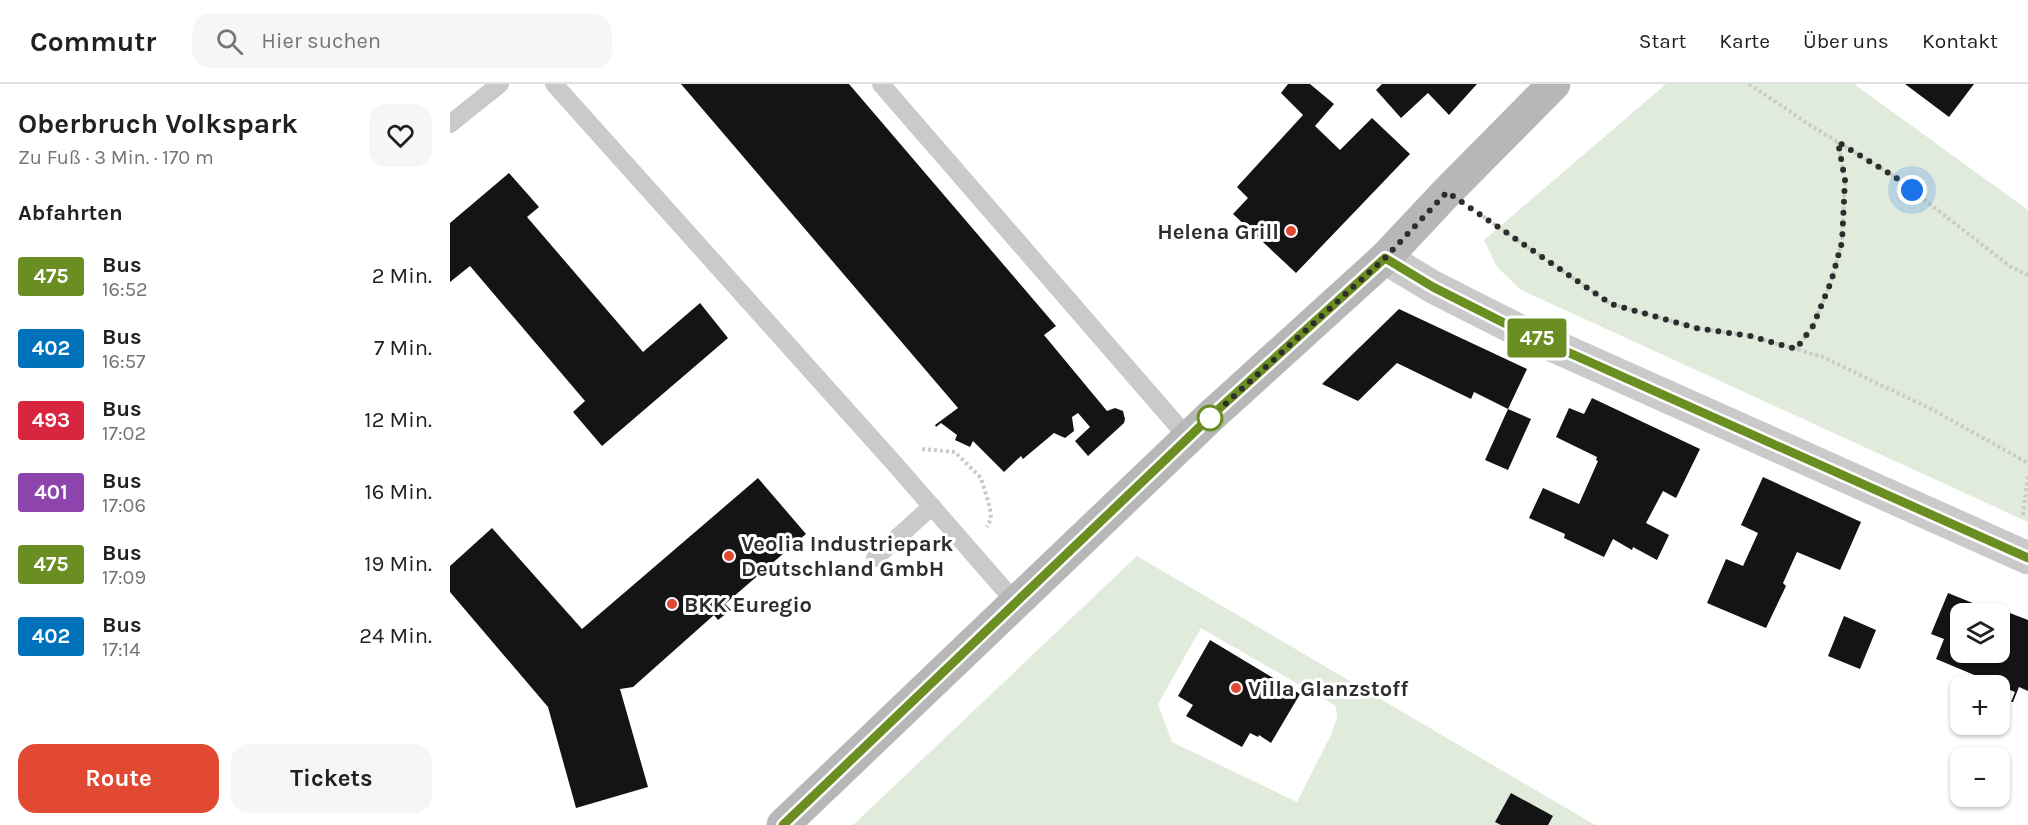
<!DOCTYPE html>
<html lang="de">
<meta charset="utf-8">
<style>
:root{--surface:#fff;--page:#f6f6f6;--text:#202124;--muted:#757577;--line:#e0e0e0;--accent:#e24932}
body{margin:0;font-family:Karla,sans-serif;background:var(--page);color:var(--text);height:100vh;display:flex;flex-direction:column;font-size:22px;white-space:nowrap}
*{box-sizing:border-box;margin:0}
p{font-size:20px;color:var(--muted)}
.icon{flex:none;width:33px;height:33px;fill:none;stroke:currentColor;stroke-width:2;stroke-linecap:round;stroke-linejoin:round}
.map{position:relative;flex:1;overflow:hidden}
.side{display:flex;flex-direction:column;background:var(--surface);width:450px}
.side>*{flex:none}
.badge{padding:0 12px;border-radius:4px;font-size:21px;line-height:39px}
.controls{position:absolute;left:1500px;top:519px;display:grid;gap:12px}
.controls a{display:grid;place-items:center;width:60px;height:60px;border-radius:12px;background:var(--surface);box-shadow:0 2px 4px #0004;font-size:30px}
.you{position:absolute;width:30px;height:30px;margin:-15px;border:4px solid #fff;border-radius:50%;background:#1a73e8;box-shadow:0 0 0 9px #1a73e833}
.map>.badge{position:absolute;translate:-50% -50%;box-shadow:0 0 0 3px #fff}
h2{padding:0 18px;font-size:22px;line-height:54px}
.round{display:grid;place-items:center;flex:none;width:63px;height:63px;border-radius:18px;background:var(--page)}
.headline{display:flex;align-items:center;justify-content:space-between;height:102px;padding:0 18px}
h1{font-size:28px;font-weight:700;line-height:45px}
.cta{display:flex;gap:12px;margin-top:auto;padding:12px 18px}
.cta a{flex:1;height:69px;border-radius:18px;background:var(--accent);color:#fff;font-size:24px;font-weight:700;line-height:69px;text-align:center}
.cta a+a{background:var(--page);color:var(--text)}
ul{padding:0;list-style:none}
li{display:flex;align-items:center;gap:18px;height:72px;padding:0 18px}
li div{flex:1}
li b{display:block;font-size:22px}
li em{font-style:normal}
li .badge{min-width:66px;font-weight:700;text-align:center}
header{display:flex;align-items:center;gap:36px;box-sizing:border-box;height:84px;padding:0 30px;background:var(--surface);border-bottom:2px solid var(--line)}
header strong{font-size:28px}
nav{display:flex;gap:33px;margin-inline-start:auto;font-size:21px}
.search{width:420px;height:54px;background:var(--page);display:flex;align-items:center;gap:15px;box-sizing:border-box;padding:0 21px;border-radius:18px;color:var(--muted);font-size:22px}
main{display:flex;flex:1;min-height:0}
.map>svg:first-child{display:block}
</style>
<header>
<strong>Commutr</strong>
<div class="search"><svg class="icon" aria-label="search" viewBox="0 0 24 24"><circle cx="10" cy="10" r="6"/><path d="M15 15l6 6"/></svg>Hier suchen</div>
<nav><a>Start</a><a>Karte</a><a>Über uns</a><a>Kontakt</a></nav>
</header>
<main>
<section class="side">
<div class="headline"><div><h1>Oberbruch Volkspark</h1><p>Zu Fuß · 3 Min. · 170 m</p></div><a class="round"><svg class="icon" aria-label="heart" viewBox="0 0 24 24"><path d="M12 20l-8-8c-3-5 5-10 8-4 3-6 11-1 8 4z"/></svg></a></div>
<h2>Abfahrten</h2>
<ul>
<li><span class="badge" style="background:#6b8e23;color:#fff">475</span><div><b>Bus</b><p>16:52</p></div><em>2 Min.</em></li>
<li><span class="badge" style="background:#0072bc;color:#fff">402</span><div><b>Bus</b><p>16:57</p></div><em>7 Min.</em></li>
<li><span class="badge" style="background:#d7263d;color:#fff">493</span><div><b>Bus</b><p>17:02</p></div><em>12 Min.</em></li>
<li><span class="badge" style="background:#8e44ad;color:#fff">401</span><div><b>Bus</b><p>17:06</p></div><em>16 Min.</em></li>
<li><span class="badge" style="background:#6b8e23;color:#fff">475</span><div><b>Bus</b><p>17:09</p></div><em>19 Min.</em></li>
<li><span class="badge" style="background:#0072bc;color:#fff">402</span><div><b>Bus</b><p>17:14</p></div><em>24 Min.</em></li>
</ul>
<div class="cta"><a>Route</a><a>Tickets</a></div>
</section>
<div class="map">
<svg width="1578" height="741" viewBox="0 0 1578 741">
<rect width="100%" height="100%" fill="#fff"/>
<!-- green -->
<g fill="#e0ebdb" fill-rule="evenodd">
<polygon points="1216,0 1404,0 1578,126 1578,438 1071,206 1047,183 1034,156"/>
<path d="M 687,472 L 1145,741 L 403,741 ZM 751,544 L 886,622 L 887,634 L 881,651 L 847,718 L 722,658 L 708,620 Z"/>
</g>
<!-- building -->
<g fill="#141414">
<polygon points="231,0 399,0 606,242 594,251 657,327 665,324 673,327 675,335 674,339 638,372 625,357 640,343 628,329 622,333 624,347 615,354 604,349 573,375 571,372 554,388 523,357 520,363 505,356 507,351 491,339 486,343 485,341 508,324"/>
<polygon points="838,0 860,0 884,20 865,42 890,66 922,34 960,70 846,189 783,130 798,114 787,103 853,31 831,9"/>
<polygon points="932,0 1027,0 999,31 978,9 951,34 926,6"/>
<polygon points="1455,0 1524,0 1499,33"/>
<polygon points="59,89 89,123 77,133 193,268 250,219 278,254 152,362 123,328 135,317 20,182 0,198 0,139"/>
<polygon points="949,225 1077,285 1058,325 1081,335 1058,386 1035,376 1058,325 1024,308 1021,315 947,279 908,317 872,300"/>
<polygon points="1142,314 1250,365 1226,414 1213,407 1196,439 1219,451 1207,476 1183,463 1182,466 1163,455 1154,473 1114,454 1115,450 1079,434 1093,404 1129,420 1148,377 1146,376 1147,373 1106,353 1119,324 1134,330"/>
<polygon points="1313,393 1411,438 1390,486 1347,468 1333,499 1336,502 1316,544 1257,519 1276,475 1293,482 1308,449 1291,441"/>
<polygon points="308,394 356,450 275,520 281,526 268,536 264,531 183,603 170,605 198,703 126,724 98,623 0,508 0,482 42,444 132,545"/>
<polygon points="1498,509 1540,526 1539,530 1510,530 1510,568 1550,568 1550,532 1552,526 1578,536 1578,607 1569,603 1563,618 1561,618 1565,608 1486,575 1494,555 1481,550"/>
<polygon points="1394,532 1426,546 1410,585 1378,572"/>
<polygon points="760,556 850,610 821,659 809,651 808,653 800,649 792,663 736,632 743,621 728,612"/>
<polygon points="1061,709 1103,732 1098,741 1051,741 1045,738"/>
</g>
<g fill="none" stroke-linecap="round" stroke-linejoin="round">
<!-- path -->
<g stroke="#cacaca" stroke-width="4" stroke-dasharray="3 3" stroke-linecap="butt">
<polyline points="1299,0 1360,41 1445,93 1561,183 1578,191"/>
<polyline points="1028,129 1161,220 1246,244 1300,252 1373,273 1485,327 1578,379"/>
<polyline points="1346,265 1363,242 1381,198 1392,158 1395,96 1388,58"/>
<polyline points="472,365 505,368 531,394 540,424 541,435 537,443"/>
<polyline points="1573,431 1578,392"/>
</g>
<!-- lane -->
<g stroke="#cacaca" stroke-width="18">
<polyline points="104,0 443,378 566,519"/>
<polyline points="431,0 739,355"/>
<polyline points="0,40 50,0"/>
<polyline points="425,474 482,422"/>
</g>
<!-- street -->
<polyline stroke="#cacaca" stroke-width="33" points="935,174 983,203 1066,245 1578,474"/>
<!-- secondary -->
<polyline stroke="#b7b7b7" stroke-width="33" points="333,741 761,332 935,174 997,108 1104,0"/>
</g>
<g fill="none" stroke-linecap="round" stroke-linejoin="round">
<defs>
<polyline id="line" points="333,741 761,332 935,174 983,203 1066,245 1578,474"/>
</defs>
<!-- line casing -->
<use href="#line" stroke="#fff" stroke-width="14"/>
<!-- line -->
<use href="#line" stroke="#6b8e23" stroke-width="9"/>
<!-- walk -->
<polyline stroke="#2d2d2d" stroke-width="6" stroke-dasharray="0 10.8" points="760,334 935,174 997,108 1161,220 1246,244 1300,252 1346,265 1363,242 1381,198 1392,158 1395,96 1388,58 1445,93 1462,106"/>
</g>
<!-- markers -->
<g fill="#e24932" stroke="#fff" stroke-width="2">
<circle cx="841" cy="147" r="6"/>
<circle cx="279" cy="472" r="6"/>
<circle cx="222" cy="520" r="6"/>
<circle cx="786" cy="604" r="6"/>
</g>
<circle fill="#fff" stroke="#6b8e23" stroke-width="3" cx="760" cy="334" r="12"/>
<g text-anchor="middle" stroke-width="6" stroke-linejoin="round" paint-order="stroke">
<!-- poi labels -->
<g font-size="22" font-weight="bold" fill="#2d2d2d" stroke="#fff" text-anchor="start">
<text x="829" y="155" text-anchor="end">Helena Grill</text>
<text x="291" y="467">Veolia Industriepark<tspan x="291" dy="25">Deutschland GmbH</tspan></text>
<text x="234" y="528">BKK Euregio</text>
<text x="798" y="612">Villa Glanzstoff</text>
</g>
</g>
</svg>
<div class="controls">
<a><svg class="icon" aria-label="layers" viewBox="0 0 24 24"><path d="M12 4l9 5-9 5-9-5zM3 14l9 5 9-5"/></svg></a>
<a>+</a>
<a>−</a>
</div>
<div class="you" style="left:1462px;top:106px"></div>
<b class="badge" style="left:1087px;top:254px;background:#6b8e23;color:#fff">475</b>
</div>
</main>
